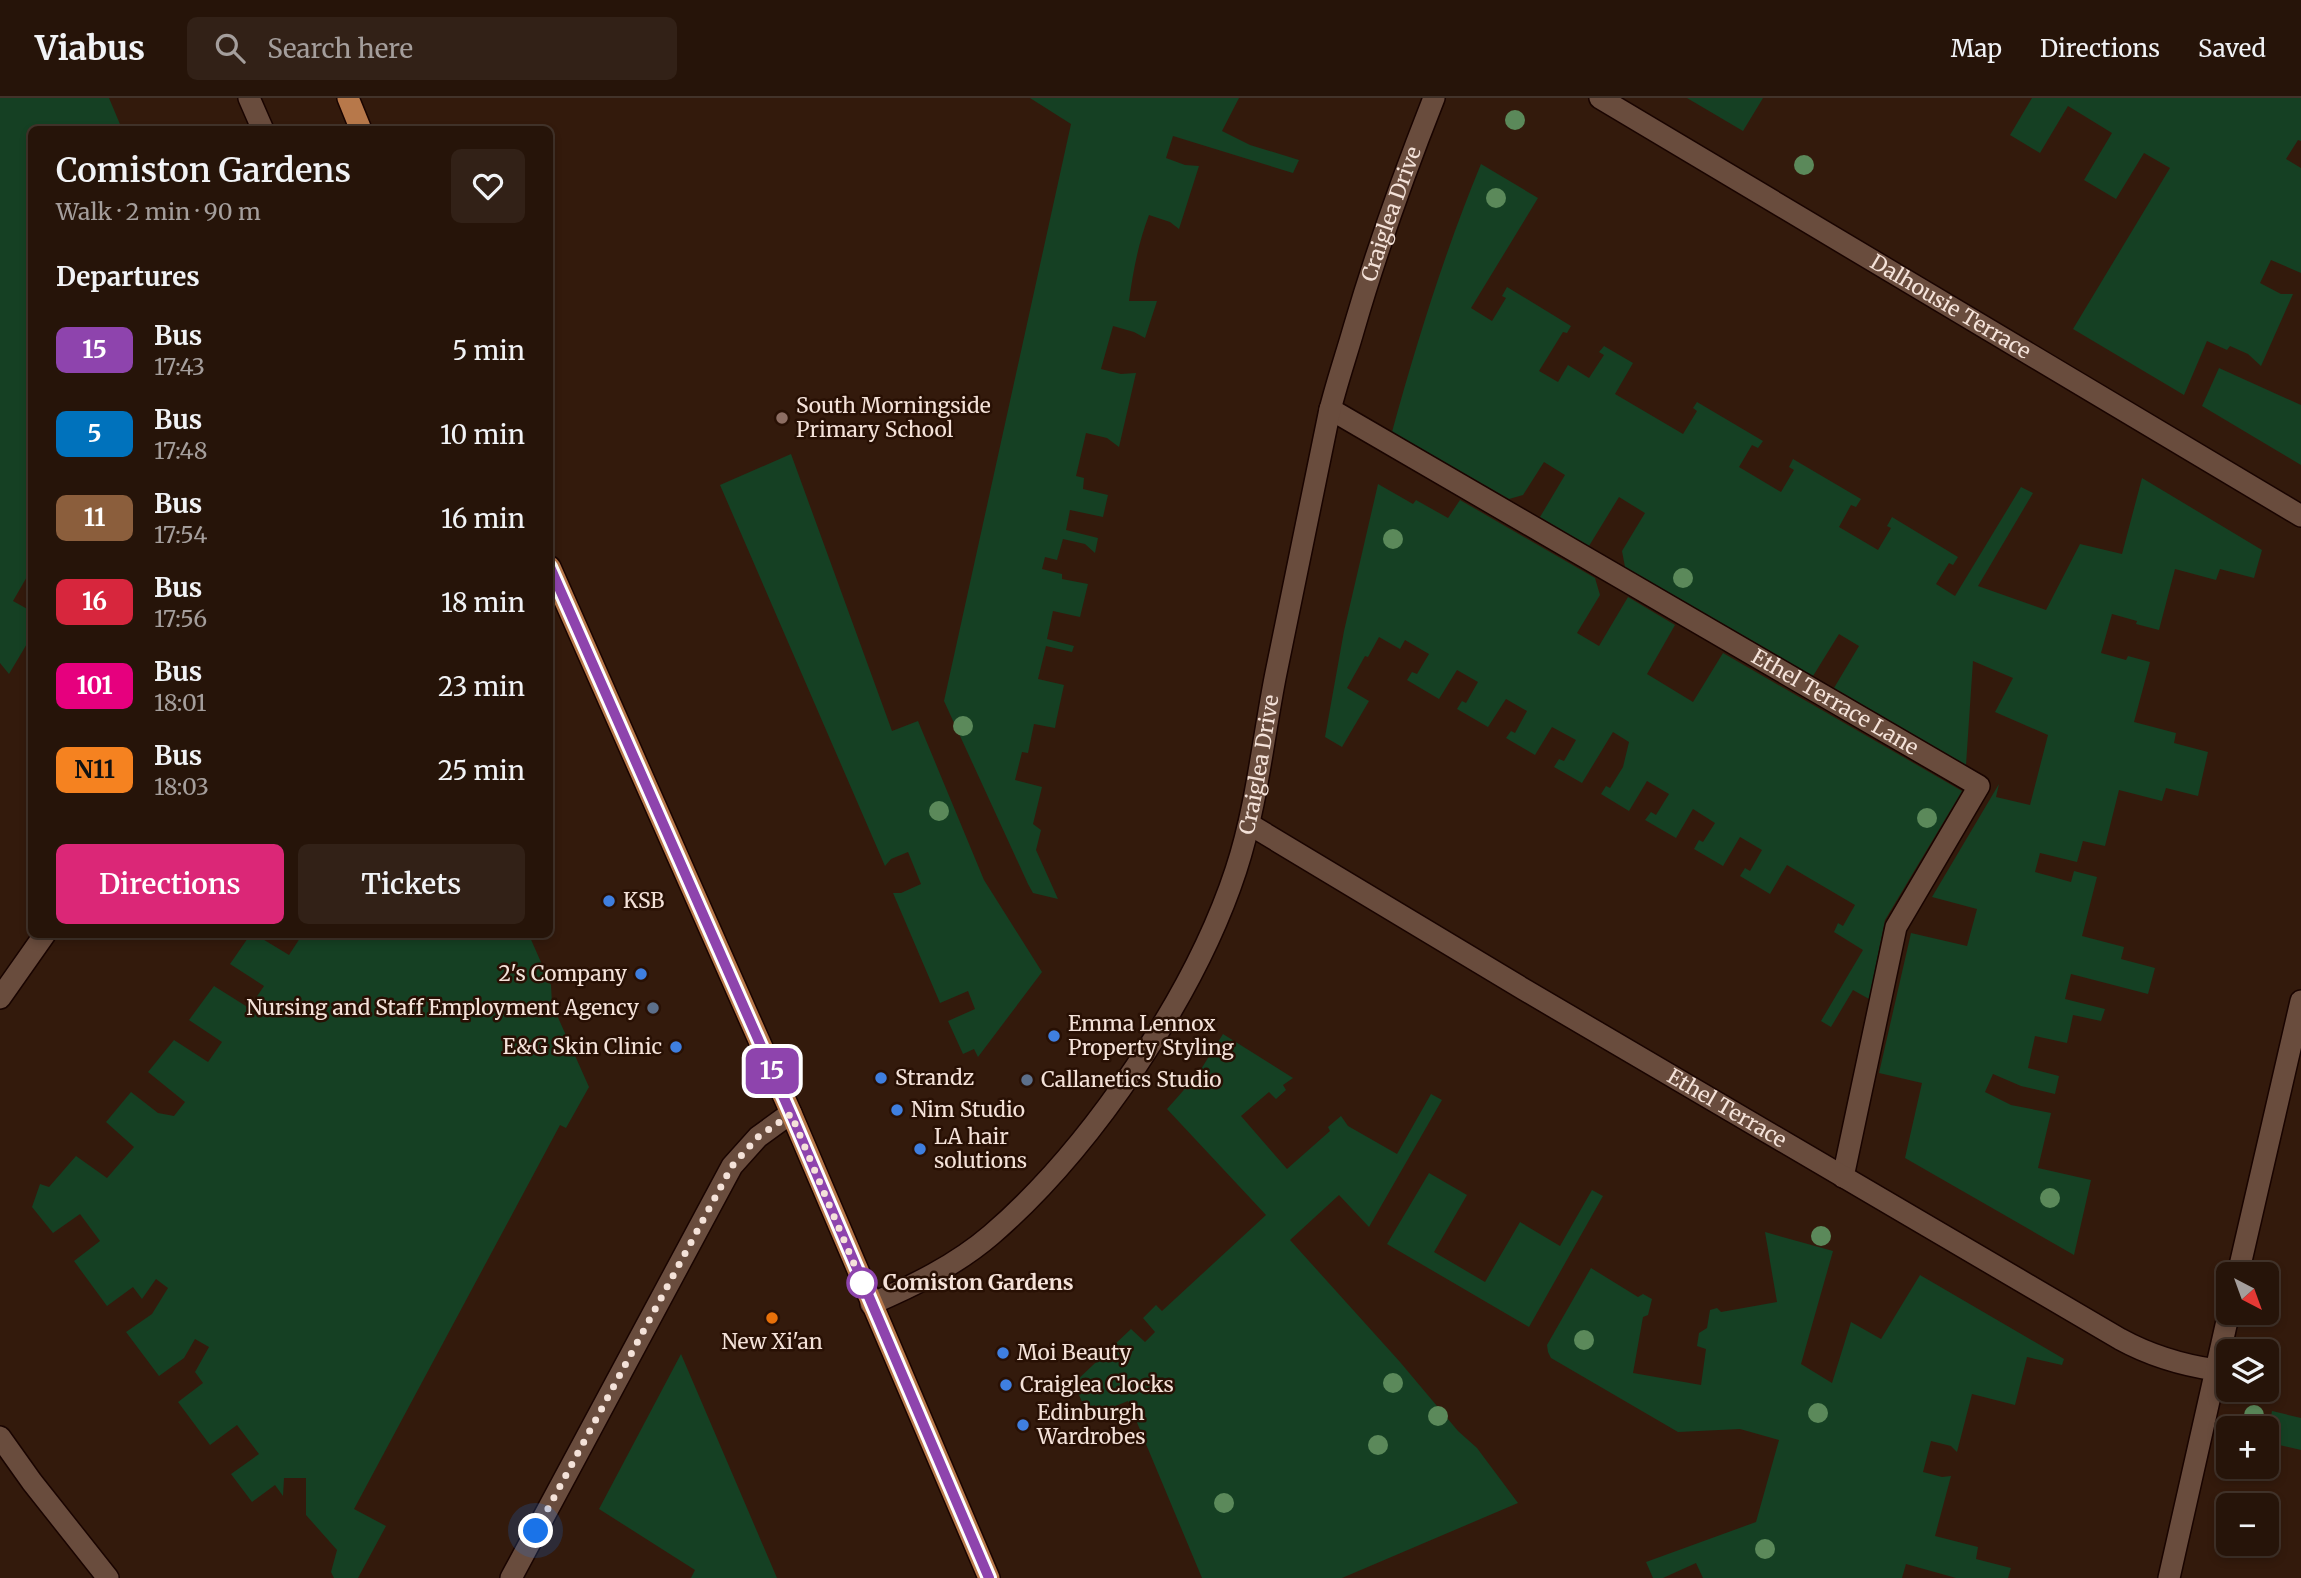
<!DOCTYPE html>
<meta charset="utf-8">
<style>
:root{--surface:#261409;--page:#322117;--text:#f1f3f6;--muted:#a49e9c;--line:#42332a;--accent:#db2777}
body{margin:0;font-family:Merriweather,serif;background:var(--page);color:var(--text);height:100vh;display:flex;flex-direction:column;font-size:26px;white-space:nowrap}
*{box-sizing:border-box;margin:0}
p{font-size:23px;color:var(--muted)}
.icon{flex:none;width:38px;height:38px;fill:none;stroke:currentColor;stroke-width:2;stroke-linecap:round;stroke-linejoin:round}
.map{position:relative;flex:1;overflow:hidden}
.sheet{position:absolute;left:28px;top:28px;width:525px;height:812px;display:flex;flex-direction:column;background:var(--surface);border-radius:10px;box-shadow:0 4px 10px #0003,0 0 0 2px var(--line)}
.sheet>*{flex:none}
.badge{padding:0 14px;border-radius:10px;font-size:24px;line-height:46px}
.needle{width:46px;rotate:139deg}
.tools{position:absolute;left:2216px;top:1164px;display:grid;gap:14px}
.tools a{display:grid;place-items:center;width:63px;height:63px;border-radius:10px;background:var(--surface);box-shadow:0 4px 10px #0003,0 0 0 2px var(--line);font-size:35px}
.you{position:absolute;width:35px;height:35px;margin:-18px;border:5px solid #fff;border-radius:50%;background:#1a73e8;box-shadow:0 0 0 10px #1a73e833}
.map>.badge{position:absolute;translate:-50% -50%;box-shadow:0 0 0 4px #fff}
h2{padding:0 28px;font-size:26px;line-height:63px}
.round{display:grid;place-items:center;flex:none;width:74px;height:74px;border-radius:10px;background:var(--page)}
.summary{display:flex;align-items:center;justify-content:space-between;height:119px;padding:0 28px}
h1{font-size:33px;font-weight:600;line-height:52px}
.action{display:flex;gap:14px;margin-top:auto;padding:14px 28px}
.action a{flex:1;height:80px;border-radius:10px;background:var(--accent);color:#fff;font-size:28px;font-weight:600;line-height:80px;text-align:center}
.action a+a{background:var(--page);color:var(--text)}
ul{padding:0;list-style:none}
li{display:flex;align-items:center;gap:21px;height:84px;padding:0 28px}
li div{flex:1}
li b{display:block;font-size:26px}
li em{font-style:normal}
li .badge{min-width:77px;font-weight:700;text-align:center}
header{display:flex;align-items:center;gap:42px;box-sizing:border-box;height:98px;padding:0 35px;background:var(--surface);border-bottom:2px solid var(--line)}
header strong{font-size:33px}
nav{display:flex;gap:38px;margin-inline-start:auto;font-size:24px}
.search{width:490px;height:63px;background:var(--page);display:flex;align-items:center;gap:18px;box-sizing:border-box;padding:0 24px;border-radius:10px;color:var(--muted);font-size:26px}
.map>svg:first-child{display:block}
</style>
<header>
<strong>Viabus</strong>
<div class="search"><svg class="icon" aria-label="search" viewBox="0 0 24 24"><circle cx="10" cy="10" r="6"/><path d="M15 15l6 6"/></svg>Search here</div>
<nav><a>Map</a><a>Directions</a><a>Saved</a></nav>
</header>
<div class="map">
<svg width="2301" height="1480" viewBox="0 0 2301 1480">
<rect width="100%" height="100%" fill="#331a0c"/>
<!-- green -->
<g fill="#154023">
<polygon points="0,0 109,0 122,31 32,32 32,470 13,503 31,513 31,539 9,576 0,565"/>
<path d="M 1030,0 L 1239,0 L 1222,33 L 1250,47 L 1299,62 L 1293,75 L 1173,38 L 1166,60 L 1185,67 L 1199,68 L 1179,131 L 1170,124 L 1149,117 C 1138,146 1133,174 1129,203 L 1157,203 L 1145,240 L 1134,234 L 1113,228 L 1101,271 L 1121,276 L 1136,275 L 1119,349 L 1107,340 L 1086,335 L 1076,378 L 1084,380 L 1083,391 L 1108,397 L 1103,419 L 1070,412 L 1066,432 L 1098,440 L 1095,455 L 1085,446 L 1063,441 L 1057,462 L 1045,459 L 1042,471 L 1062,476 L 1062,481 L 1088,486 L 1080,519 L 1053,513 L 1047,541 L 1074,548 L 1072,554 L 1046,548 L 1038,581 L 1064,587 L 1056,624 L 1055,630 L 1034,626 L 1028,655 L 1022,654 L 1015,682 L 1042,689 L 1033,726 L 1041,732 L 1036,752 L 1058,801 L 1033,795 L 1028,786 L 944,603 L 1071,26 Z"/>
<polygon points="1687,0 1763,0 1743,33"/>
<polygon points="2032,0 2301,0 2301,43 2298,42 2286,61 2301,70 2301,175 2271,162 2260,185 2281,196 2293,196 2261,268 2248,256 2230,248 2227,252 2207,243 2184,297 2073,231 2170,70 2144,55 2116,101 2084,82 2112,35 2068,8 2040,55 2010,37"/>
<path d="M 1481,66 L 1538,100 L 1471,210 L 1492,223 L 1506,200 L 1502,198 L 1507,189 L 1571,228 L 1567,235 L 1563,234 L 1539,273 L 1558,284 L 1568,267 L 1589,280 L 1604,257 L 1599,254 L 1604,248 L 1633,265 L 1615,296 L 1683,336 L 1697,313 L 1693,310 L 1697,304 L 1763,343 L 1758,350 L 1752,347 L 1739,369 L 1781,394 L 1794,372 L 1789,369 L 1793,361 L 1861,401 L 1856,409 L 1851,407 L 1839,429 L 1878,452 L 1891,430 L 1887,428 L 1892,419 L 1958,459 L 1953,467 L 1949,465 L 1936,486 L 1955,498 L 2021,389 L 2033,395 L 1978,488 L 2046,512 L 2080,446 L 2122,456 L 2142,380 L 2262,452 L 2254,480 L 2220,471 L 2216,482 L 2175,471 L 2159,532 L 2136,526 L 2137,523 L 2112,516 L 2101,555 L 2126,562 L 2128,558 L 2150,564 L 2134,624 L 2176,635 L 2174,645 L 2208,654 L 2198,698 L 2166,690 L 2162,703 L 2119,692 L 2105,748 L 2083,743 L 2077,764 L 2040,755 L 2035,774 L 2071,784 L 2074,773 L 2097,779 L 2082,838 L 2124,849 L 2121,861 L 2155,870 L 2148,896 L 2071,876 L 2065,901 L 2105,911 L 2101,923 L 2073,917 L 2067,945 L 2035,938 L 2028,970 L 2059,978 L 2055,996 L 2021,988 L 1993,976 L 1985,994 L 2011,1007 L 2051,1015 L 2038,1070 L 2091,1082 L 2074,1157 L 1905,1060 L 1922,985 L 1879,975 L 1911,835 L 1967,848 L 1977,811 L 1932,799 L 1999,686 L 1996,699 L 2030,707 L 2048,637 L 1995,614 L 2013,580 L 1973,563 L 1966,667 L 1834,590 L 1859,548 L 1839,536 L 1813,578 L 1625,469 L 1622,453 L 1645,415 L 1619,399 L 1589,448 L 1540,419 L 1565,377 L 1544,364 L 1523,397 L 1509,401 L 1392,334 C 1417,243 1445,153 1481,66 Z"/>
<polygon points="2219,270 2301,307 2301,367 2202,308"/>
<polygon points="791,356 892,633 918,623 984,782 1042,874 978,959 974,951 963,956 948,923 975,911 968,893 940,905 893,795 901,795 921,786 908,754 891,761 885,768 720,387"/>
<polygon points="1378,386 1413,406 1416,402 1448,420 1460,402 1595,480 1600,497 1577,535 1599,548 1628,499 1675,527 1647,576 1693,604 1723,555 1962,693 1885,822 1869,901 1853,892 1831,929 1821,923 1863,852 1834,834 1838,825 1843,828 1855,807 1787,767 1770,796 1740,778 1745,770 1750,773 1762,752 1740,739 1723,768 1694,751 1699,742 1703,744 1715,725 1693,711 1676,740 1645,722 1651,714 1656,717 1669,696 1647,683 1629,713 1601,696 1606,688 1610,690 1623,669 1629,644 1613,634 1582,685 1554,669 1559,661 1564,663 1576,642 1552,629 1535,657 1506,640 1511,633 1515,635 1527,613 1506,601 1488,629 1457,611 1462,603 1466,605 1478,584 1457,572 1439,601 1407,582 1412,574 1417,576 1429,556 1405,542 1400,551 1379,539 1368,559 1365,558 1347,590 1369,603 1342,649 1325,639 1344,533"/>
<polygon points="250,837 256,837 289,857 302,837 529,837 551,887 552,906 589,989 566,1030 560,1027 354,1411 386,1428 358,1480 334,1480 331,1474 337,1452 306,1417 306,1380 284,1380 283,1398 275,1387 252,1404 231,1376 259,1356 237,1327 210,1347 178,1304 203,1285 195,1274 209,1249 195,1241 184,1260 159,1278 126,1234 152,1216 168,1190 156,1181 142,1201 133,1189 107,1208 74,1163 100,1143 80,1116 53,1135 32,1109 40,1086 49,1089 76,1058 107,1080 134,1049 106,1024 131,994 158,1015 174,1018 185,1004 148,974 174,942 208,964 222,944 189,922 214,888 249,910 264,888 230,866"/>
<polygon points="1223,936 1293,980 1283,987 1286,992 1276,1001 1269,994 1241,1018 1287,1071 1330,1033 1328,1029 1341,1018 1348,1028 1397,1056 1431,996 1442,1002 1369,1129 1339,1097 1290,1142 1400,1264 1458,1333 1477,1350 1518,1405 1342,1480 1202,1480 1128,1303 1098,1315 1095,1307 1085,1311 1074,1285 1131,1231 1145,1244 1155,1234 1143,1220 1156,1207 1162,1213 1266,1117 1167,1011 1198,976"/>
<polygon points="1429,1075 1467,1097 1434,1154 1485,1184 1520,1124 1560,1148 1592,1092 1603,1098 1529,1229 1387,1146"/>
<polygon points="1765,1134 1833,1153 1801,1266 1832,1285 1851,1224 1881,1241 1920,1177 2064,1261 2062,1267 2027,1259 2015,1307 1972,1296 1957,1354 1951,1348 1931,1343 1923,1374 1942,1379 1951,1378 1935,1438 1978,1449 1976,1461 2011,1470 2008,1480 1956,1480 1906,1466 1902,1480 1703,1480 1696,1465 1663,1480 1653,1480 1646,1464 1756,1424 1779,1342 1740,1331 1678,1334 1551,1260 1548,1254 1547,1247 1591,1170 1638,1199 1643,1196 1652,1201 1648,1217 1643,1219 1633,1275 1701,1287 1706,1251 1697,1248 1699,1235 1707,1230 1710,1212 1717,1210 1721,1214 1777,1204"/>
<polygon points="681,1256 777,1480 691,1480 695,1472 599,1411"/>
<polygon points="2272,1313 2301,1320 2301,1352 2266,1344"/>
</g>
<g fill="none" stroke-linecap="round" stroke-linejoin="round">
<defs>
<g id="lane">
<path id="s1" d="M 1330,311 L 1979,688 L 1896,829 L 1843,1079"/>
</g>
<g id="street">
<polyline points="249,0 263,32"/>
<path id="s2" d="M 1600,0 L 2301,418"/>
<path id="s3" d="M 1249,726 L 1525,892 L 2120,1241 C 2151,1258 2181,1267 2216,1272"/>
<polyline points="0,900 45,836"/>
<path id="s4" d="M 871,1206 C 913,1188 956,1167 991,1137 C 1091,1051 1195,897 1236,772 C 1257,708 1263,640 1276,575 C 1293,488 1311,402 1329,316 C 1336,287 1346,258 1354,230 C 1377,151 1404,76 1434,0"/>
<polyline points="0,1339 32,1384 108,1480"/>
<polyline points="511,1480 732,1068 758,1039 791,1015"/>
</g>
<g id="secondary">
<polyline points="2238,1176 2301,903"/>
<polyline points="2169,1480 2229,1214"/>
</g>
<g id="primary">
<polyline points="348,0 361,32"/>
<polyline points="550,469 791,1015 989,1480"/>
</g>
</defs>
<!-- lane casing -->
<use href="#lane" stroke="#190400" stroke-width="24"/>
<!-- street casing -->
<use href="#street" stroke="#190400" stroke-width="24"/>
<!-- secondary casing -->
<use href="#secondary" stroke="#190400" stroke-width="24"/>
<!-- primary casing -->
<use href="#primary" stroke="#190400" stroke-width="24"/>
<!-- lane -->
<use href="#lane" stroke="#694c3d" stroke-width="21"/>
<!-- street -->
<use href="#street" stroke="#694c3d" stroke-width="21"/>
<!-- secondary -->
<use href="#secondary" stroke="#694c3d" stroke-width="21"/>
<!-- primary -->
<use href="#primary" stroke="#b7784a" stroke-width="21"/>
</g>
<!-- trees -->
<g fill="#5b895a">
<circle cx="1515" cy="22" r="10"/>
<circle cx="1804" cy="67" r="10"/>
<circle cx="1496" cy="100" r="10"/>
<circle cx="1393" cy="441" r="10"/>
<circle cx="1683" cy="480" r="10"/>
<circle cx="963" cy="628" r="10"/>
<circle cx="939" cy="713" r="10"/>
<circle cx="1927" cy="720" r="10"/>
<circle cx="2050" cy="1100" r="10"/>
<circle cx="1821" cy="1138" r="10"/>
<circle cx="1584" cy="1242" r="10"/>
<circle cx="1393" cy="1285" r="10"/>
<circle cx="1818" cy="1315" r="10"/>
<circle cx="2254" cy="1317" r="10"/>
<circle cx="1438" cy="1318" r="10"/>
<circle cx="1378" cy="1347" r="10"/>
<circle cx="1224" cy="1405" r="10"/>
<circle cx="1765" cy="1451" r="10"/>
</g>
<g fill="none" stroke-linecap="round" stroke-linejoin="round">
<defs>
<polyline id="line" points="550,469 791,1016 989,1480"/>
</defs>
<!-- line casing -->
<use href="#line" stroke="#fff" stroke-width="16"/>
<!-- line -->
<use href="#line" stroke="#8e44ad" stroke-width="10"/>
<!-- walk -->
<polyline stroke="#f4e2d9" stroke-width="7" stroke-dasharray="0 12.6" points="536,1433 732,1068 758,1039 791,1016 862,1185"/>
</g>
<!-- markers -->
<circle fill="#8d6e63" stroke="#281004" stroke-width="2.5" cx="782" cy="320" r="7"/>
<g fill="#3f7fe0" stroke="#281004" stroke-width="2.5">
<circle cx="609" cy="803" r="7"/>
<circle cx="641" cy="876" r="7"/>
<circle cx="1054" cy="938" r="7"/>
<circle cx="676" cy="949" r="7"/>
<circle cx="881" cy="980" r="7"/>
<circle cx="897" cy="1012" r="7"/>
<circle cx="920" cy="1051" r="7"/>
<circle cx="1003" cy="1255" r="7"/>
<circle cx="1006" cy="1287" r="7"/>
<circle cx="1023" cy="1327" r="7"/>
</g>
<g fill="#5c6f8a" stroke="#281004" stroke-width="2.5">
<circle cx="653" cy="910" r="7"/>
<circle cx="1027" cy="982" r="7"/>
</g>
<circle fill="#fff" stroke="#8e44ad" stroke-width="3.5" cx="862" cy="1185" r="14"/>
<circle fill="#e8710a" stroke="#281004" stroke-width="2.5" cx="772" cy="1220" r="7"/>
<g text-anchor="middle" stroke-width="5" stroke-linejoin="round" paint-order="stroke">
<!-- street labels -->
<g font-size="21" fill="#f4e2d9" stroke="#281004">
<text dy="7" stroke="none"><textPath href="#s4" startOffset="1258">Craiglea Drive</textPath></text>
<text dy="7" stroke="none"><textPath href="#s2" startOffset="408">Dalhousie Terrace</textPath></text>
<text dy="7" stroke="none"><textPath href="#s1" startOffset="584">Ethel Terrace Lane</textPath></text>
<text dy="7" stroke="none"><textPath href="#s4" startOffset="691">Craiglea Drive</textPath></text>
<text dy="7" stroke="none"><textPath href="#s3" startOffset="556">Ethel Terrace</textPath></text>
</g>
<!-- poi labels -->
<g font-size="21" fill="#f4e2d9" stroke="#281004" text-anchor="start">
<text x="796" y="315">South Morningside<tspan x="796" dy="24">Primary School</tspan></text>
<text x="623" y="810">KSB</text>
<text x="627" y="883" text-anchor="end">2's Company</text>
<text x="639" y="917" text-anchor="end">Nursing and Staff Employment Agency</text>
<text x="1068" y="933">Emma Lennox<tspan x="1068" dy="24">Property Styling</tspan></text>
<text x="662" y="956" text-anchor="end">E&amp;G Skin Clinic</text>
<text x="895" y="987">Strandz</text>
<text x="1041" y="989">Callanetics Studio</text>
<text x="911" y="1019">Nim Studio</text>
<text x="934" y="1046">LA hair<tspan x="934" dy="24">solutions</tspan></text>
<text x="772" y="1251" text-anchor="middle">New Xi'an</text>
<text x="1017" y="1262">Moi Beauty</text>
<text x="1020" y="1294">Craiglea Clocks</text>
<text x="1037" y="1322">Edinburgh<tspan x="1037" dy="24">Wardrobes</tspan></text>
</g>
<!-- stop labels -->
<g font-size="21" font-weight="bold" fill="#f4e2d9" stroke="#281004" text-anchor="start">
<text x="883" y="1192">Comiston Gardens</text>
</g>
</g>
</svg>
<div class="tools">
<a><svg class="needle" viewBox="-14 -14 28 28"><path d="M0-13l5 13h-10z" fill="#e53935"/><path d="M0 13l5-13h-10z" fill="#a49e9c"/></svg></a>
<a><svg class="icon" aria-label="layers" viewBox="0 0 24 24"><path d="M12 4l9 5-9 5-9-5zM3 14l9 5 9-5"/></svg></a>
<a>+</a>
<a>−</a>
</div>
<div class="you" style="left:536px;top:1433px"></div>
<b class="badge" style="left:772px;top:973px;background:#8e44ad;color:#fff">15</b>
<section class="sheet">
<div class="summary"><div><h1>Comiston Gardens</h1><p>Walk · 2 min · 90 m</p></div><a class="round"><svg class="icon" aria-label="heart" viewBox="0 0 24 24"><path d="M12 20l-8-8c-3-5 5-10 8-4 3-6 11-1 8 4z"/></svg></a></div>
<h2>Departures</h2>
<ul>
<li><span class="badge" style="background:#8e44ad;color:#fff">15</span><div><b>Bus</b><p>17:43</p></div><em>5 min</em></li>
<li><span class="badge" style="background:#0072bc;color:#fff">5</span><div><b>Bus</b><p>17:48</p></div><em>10 min</em></li>
<li><span class="badge" style="background:#8b5e3c;color:#fff">11</span><div><b>Bus</b><p>17:54</p></div><em>16 min</em></li>
<li><span class="badge" style="background:#d7263d;color:#fff">16</span><div><b>Bus</b><p>17:56</p></div><em>18 min</em></li>
<li><span class="badge" style="background:#e6007e;color:#fff">101</span><div><b>Bus</b><p>18:01</p></div><em>23 min</em></li>
<li><span class="badge" style="background:#f58220;color:#111">N11</span><div><b>Bus</b><p>18:03</p></div><em>25 min</em></li>
</ul>
<div class="action"><a>Directions</a><a>Tickets</a></div>
</section>
</div>
